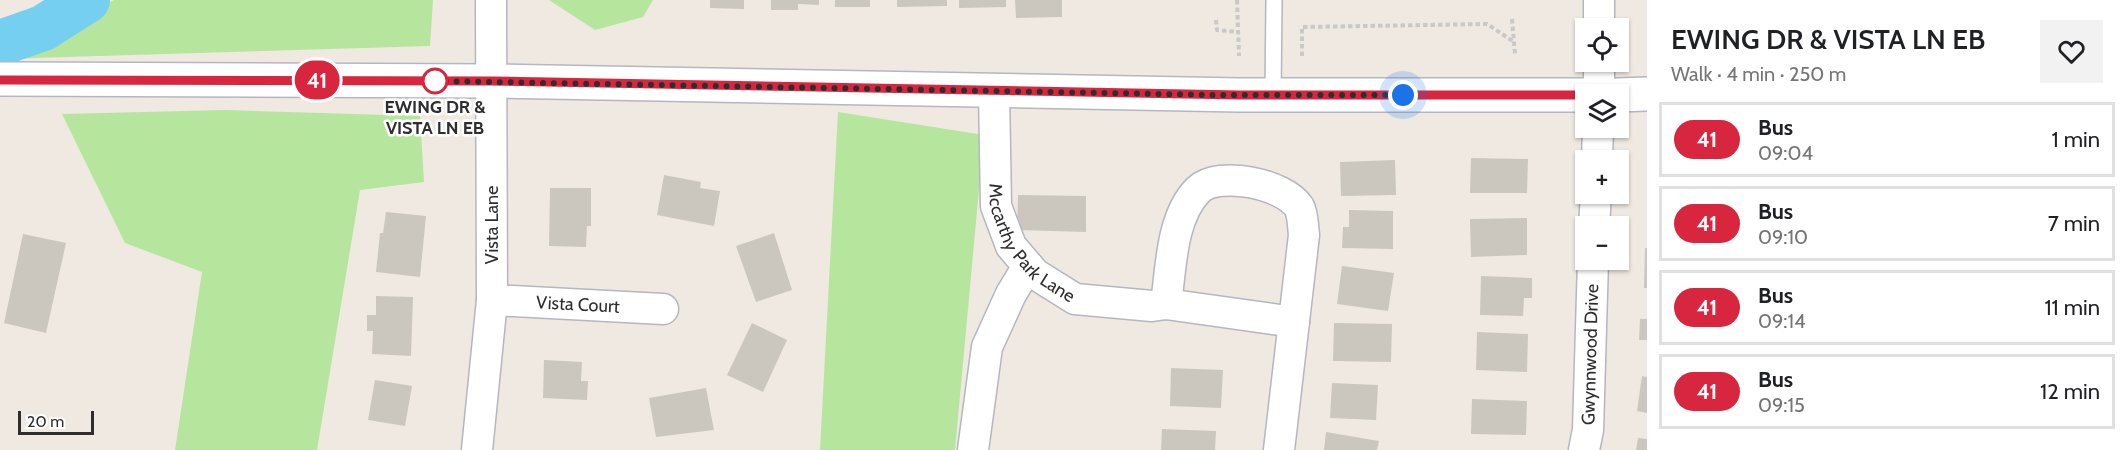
<!DOCTYPE html>
<meta charset="utf-8">
<style>
:root{--surface:#fff;--page:#f2f2f2;--text:#202124;--muted:#757577;--line:#e0e0e0}
body{margin:0;font-family:Cabin,sans-serif;background:var(--page);color:var(--text);height:100vh;display:flex;flex-direction:column;font-size:22px;white-space:nowrap}
*{box-sizing:border-box;margin:0}
p{font-size:20px;color:var(--muted)}
.icon{flex:none;width:33px;height:33px;fill:none;stroke:currentColor;stroke-width:2;stroke-linecap:round;stroke-linejoin:round}
.map{position:relative;flex:1;overflow:hidden}
.side{display:flex;flex-direction:column;background:var(--surface);width:480px}
.side>*{flex:none}
.badge{padding:0 12px;border-radius:20px;font-size:21px;line-height:39px}
.tools{position:absolute;left:1575px;top:18px;display:grid;gap:12px}
.tools a{display:grid;place-items:center;width:54px;height:54px;border-radius:0px;background:var(--surface);box-shadow:0 2px 4px #0004;font-size:30px}
.scale{position:absolute;left:18px;bottom:15px;width:76px;box-sizing:border-box;padding-left:6px;border:3px solid #2e2e2e;border-top:0;font-size:16px;line-height:21px;white-space:nowrap;color:#2e2e2e;-webkit-text-stroke:4px #fff;paint-order:stroke}
.you{position:absolute;width:30px;height:30px;margin:-15px;border:4px solid #fff;border-radius:50%;background:#1a73e8;box-shadow:0 0 0 9px #1a73e833}
.map>.badge{position:absolute;translate:-50% -50%;box-shadow:0 0 0 3px #fff}
.round{display:grid;place-items:center;flex:none;width:63px;height:63px;border-radius:0px;background:var(--page)}
.head{display:flex;align-items:center;justify-content:space-between;height:102px;padding:0 24px}
h1{font-size:28px;font-weight:600;line-height:45px}
ul{padding:0;list-style:none}
li{display:flex;align-items:center;gap:18px;height:75px;margin:0 12px 9px;padding:0 12px;border:3px solid var(--line);border-radius:0px}
li div{flex:1}
li b{display:block;font-size:22px}
li em{font-style:normal}
li .badge{min-width:66px;font-weight:700;text-align:center}
main{display:flex;flex:1;min-height:0}
.map>svg:first-child{display:block}
</style>
<main>
<div class="map">
<svg width="1647" height="450" viewBox="0 0 1647 450">
<rect width="100%" height="100%" fill="#efe9e1"/>
<!-- green -->
<g fill="#b6e59e">
<polygon points="114,0 433,0 430,46 0,59 0,50 20,49"/>
<polygon points="549,0 653,0 643,17 595,30"/>
<polygon points="225,110 420,116 424,182 360,190 317,450 175,450 202,272 125,243 62,114"/>
<polygon points="838,112 984,135 955,450 820,450"/>
</g>
<g fill="none" stroke-linecap="round" stroke-linejoin="round">
<!-- river -->
<polyline stroke="#75cff0" stroke-width="46" points="0,43 43,28 87,0"/>
</g>
<!-- building -->
<g fill="#cbc7bf">
<polygon points="710,0 744,0 744,9 710,8"/>
<polygon points="771,0 819,0 819,5 798,4 798,10 771,10"/>
<rect x="835" y="0" width="35" height="7"/>
<polygon points="897,0 947,0 947,6 897,7"/>
<polygon points="959,0 1006,0 1006,7 959,8"/>
<polygon points="1015,0 1062,0 1062,17 1016,18"/>
<polygon points="1471,158 1528,159 1527,193 1470,193"/>
<polygon points="1395,160 1396,195 1341,196 1340,162"/>
<polygon points="664,175 701,182 700,188 720,191 714,226 657,215"/>
<polygon points="550,188 591,188 591,226 587,226 586,247 549,246"/>
<polygon points="1018,195 1086,196 1086,232 1017,230"/>
<polygon points="1349,210 1393,211 1393,249 1342,248 1343,227 1349,227"/>
<polygon points="386,212 426,216 420,277 376,272 380,233 383,233"/>
<polygon points="1527,218 1527,255 1471,257 1470,219"/>
<polygon points="774,233 792,290 756,302 736,246"/>
<polygon points="23,234 66,243 46,333 4,323"/>
<polygon points="1645,248 1647,248 1647,288 1644,288"/>
<polygon points="1342,266 1394,273 1388,311 1337,304"/>
<polygon points="1481,276 1532,278 1532,298 1524,298 1523,316 1480,315"/>
<polygon points="376,296 413,297 411,356 372,354 373,331 367,331 367,315 376,315"/>
<polygon points="1640,319 1647,319 1647,340 1639,340"/>
<polygon points="752,323 787,340 763,392 727,375"/>
<polygon points="1334,323 1392,324 1391,362 1333,361"/>
<polygon points="1477,332 1528,334 1527,372 1476,370"/>
<polygon points="544,360 582,362 581,381 588,381 587,400 543,398"/>
<polygon points="1171,368 1223,370 1221,408 1170,406"/>
<polygon points="1642,376 1647,377 1647,413 1637,411"/>
<polygon points="375,380 412,386 405,426 368,420"/>
<polygon points="1332,383 1378,385 1376,420 1330,418"/>
<polygon points="706,388 714,430 656,437 649,398"/>
<polygon points="1472,399 1527,401 1526,435 1471,434"/>
<polygon points="1162,429 1216,431 1215,450 1161,450"/>
<polygon points="1326,432 1379,441 1377,450 1324,450"/>
<polygon points="1638,438 1647,439 1647,450 1636,450"/>
</g>
<g fill="none" stroke-linecap="round" stroke-linejoin="round">
<defs>
<polyline id="lane" points="1273,95 1274,0"/>
<g id="street">
<polyline points="1599,28 1599,0"/>
<path id="s1" d="M 994,91 L 996,206 L 1011,246 L 1035,274 L 1075,299 L 1152,306 L 1166,304 L 1294,322"/>
<polyline points="1599,94 1599,62"/>
<polyline points="1597,160 1598,128"/>
<polyline points="1594,226 1596,194"/>
<path id="s2" d="M 492,300 L 663,309"/>
<path d="M 1166,304 C 1171,269 1171,217 1198,190 C 1219,170 1284,184 1299,207 C 1303,214 1303,227 1304,235 L 1279,450"/>
<polyline points="477,450 492,300 491,0"/>
<polyline points="973,450 987,347 1011,294 1028,266"/>
<path id="s3" d="M 1584,450 L 1588,430 L 1593,260"/>
</g>
<g id="secondary">
<polyline points="0,79 491,81 1239,95 1586,95"/>
<polyline points="1618,95 1647,94"/>
</g>
</defs>
<!-- lane casing -->
<use href="#lane" stroke="#b4b7c1" stroke-width="18"/>
<!-- street casing -->
<use href="#street" stroke="#b4b7c1" stroke-width="33"/>
<!-- secondary casing -->
<use href="#secondary" stroke="#b4b7c1" stroke-width="36"/>
<!-- path -->
<g stroke="#c9c9c9" stroke-width="4" stroke-dasharray="4.5 3" stroke-linecap="butt">
<polyline points="1237,0 1239,56"/>
<polyline points="1512,19 1515,54"/>
<polyline points="1216,20 1217,30 1238,32"/>
<polyline points="1302,56 1302,27 1487,24 1514,42"/>
</g>
<!-- lane -->
<use href="#lane" stroke="#fff" stroke-width="15"/>
<!-- street -->
<use href="#street" stroke="#fff" stroke-width="30"/>
<!-- secondary -->
<use href="#secondary" stroke="#fff" stroke-width="33"/>
</g>
<g fill="none" stroke-linecap="round" stroke-linejoin="round">
<defs>
<polyline id="line" points="0,80 491,81 1239,95 1586,95"/>
</defs>
<!-- line casing -->
<use href="#line" stroke="#fff" stroke-width="14"/>
<!-- line -->
<use href="#line" stroke="#d7263d" stroke-width="9"/>
<!-- walk -->
<polyline stroke="#2e2e2e" stroke-width="6" stroke-dasharray="0 10.8" points="435,81 1217,95 1403,95"/>
</g>
<!-- markers -->
<circle fill="#fff" stroke="#d7263d" stroke-width="3" cx="435" cy="81" r="12"/>
<g text-anchor="middle" stroke-width="5" stroke-linejoin="round" paint-order="stroke">
<!-- stop labels -->
<g font-size="18" font-weight="bold" fill="#2e2e2e" stroke="#fff">
<text x="435" y="113">EWING DR &amp;<tspan x="435" dy="21">VISTA LN EB</tspan></text>
</g>
<!-- street labels -->
<g font-size="18" fill="#2e2e2e" stroke="#fff">
<text transform="translate(492 225) rotate(-90)" y="6">Vista Lane</text>
<text dy="6" stroke="none"><textPath href="#s1" startOffset="166">Mccarthy Park Lane</textPath></text>
<text dy="6" stroke="none"><textPath href="#s2" startOffset="86">Vista Court</textPath></text>
<text dy="6" stroke="none"><textPath href="#s3" startOffset="96">Gwynnwood Drive</textPath></text>
</g>
</g>
</svg>
<div class="tools">
<a><svg class="icon" aria-label="locate" viewBox="0 0 24 24"><circle cx="12" cy="12" r="6"/><path d="M12 2v4M12 18v4M2 12h4M18 12h4"/></svg></a>
<a><svg class="icon" aria-label="layers" viewBox="0 0 24 24"><path d="M12 4l9 5-9 5-9-5zM3 14l9 5 9-5"/></svg></a>
<a>+</a>
<a>−</a>
</div>
<div class="scale">20 m</div>
<div class="you" style="left:1403px;top:95px"></div>
<b class="badge" style="left:317px;top:80px;background:#d7263d;color:#fff">41</b>
</div>
<section class="side">
<div class="head"><div><h1>EWING DR &amp; VISTA LN EB</h1><p>Walk · 4 min · 250 m</p></div><a class="round"><svg class="icon" aria-label="heart" viewBox="0 0 24 24"><path d="M12 20l-8-8c-3-5 5-10 8-4 3-6 11-1 8 4z"/></svg></a></div>
<ul>
<li><span class="badge" style="background:#d7263d;color:#fff">41</span><div><b>Bus</b><p>09:04</p></div><em>1 min</em></li>
<li><span class="badge" style="background:#d7263d;color:#fff">41</span><div><b>Bus</b><p>09:10</p></div><em>7 min</em></li>
<li><span class="badge" style="background:#d7263d;color:#fff">41</span><div><b>Bus</b><p>09:14</p></div><em>11 min</em></li>
<li><span class="badge" style="background:#d7263d;color:#fff">41</span><div><b>Bus</b><p>09:15</p></div><em>12 min</em></li>
</ul>
</section>
</main>
